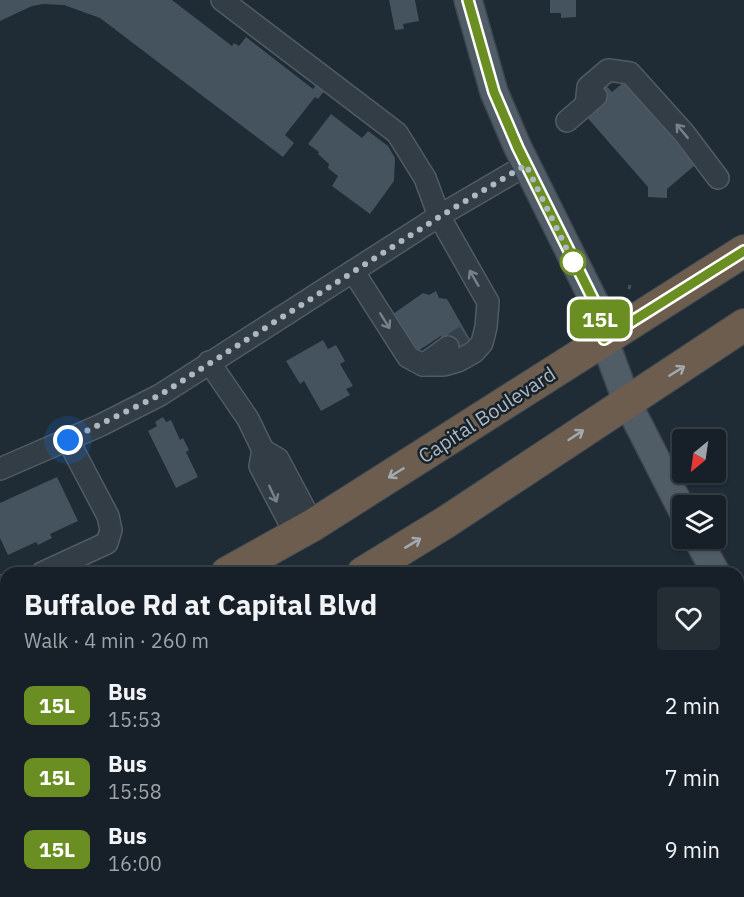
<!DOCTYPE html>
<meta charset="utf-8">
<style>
:root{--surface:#172028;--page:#242d34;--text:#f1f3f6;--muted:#9ea3a8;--line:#363e45}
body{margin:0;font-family:"IBM Plex Sans",sans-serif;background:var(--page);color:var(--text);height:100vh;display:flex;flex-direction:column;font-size:22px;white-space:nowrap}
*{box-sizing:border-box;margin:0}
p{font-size:20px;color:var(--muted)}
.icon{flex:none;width:33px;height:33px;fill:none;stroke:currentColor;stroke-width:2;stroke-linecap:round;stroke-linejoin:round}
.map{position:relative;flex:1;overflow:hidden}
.side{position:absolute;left:0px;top:567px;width:744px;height:330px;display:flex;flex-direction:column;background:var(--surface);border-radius:18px 18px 0 0;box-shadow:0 2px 4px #0004,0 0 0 2px var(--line)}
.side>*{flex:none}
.badge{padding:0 12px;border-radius:9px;font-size:21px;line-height:39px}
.needle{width:39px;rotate:209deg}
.controls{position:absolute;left:672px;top:429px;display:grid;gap:12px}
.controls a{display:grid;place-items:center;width:54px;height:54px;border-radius:6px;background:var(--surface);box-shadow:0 2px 4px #0004,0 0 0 2px var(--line);font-size:30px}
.you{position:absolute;width:30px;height:30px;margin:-15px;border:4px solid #fff;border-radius:50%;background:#1a73e8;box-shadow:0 0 0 9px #1a73e833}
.map>.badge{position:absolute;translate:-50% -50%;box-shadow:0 0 0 3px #fff}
.round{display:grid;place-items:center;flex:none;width:63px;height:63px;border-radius:6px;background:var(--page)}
.summary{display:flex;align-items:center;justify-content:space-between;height:102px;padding:0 24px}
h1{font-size:28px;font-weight:800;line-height:45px}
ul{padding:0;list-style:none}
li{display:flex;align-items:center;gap:18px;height:72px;padding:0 24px}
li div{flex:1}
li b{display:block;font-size:22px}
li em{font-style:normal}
li .badge{min-width:66px;font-weight:700;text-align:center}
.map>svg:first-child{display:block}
</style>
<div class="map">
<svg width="744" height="897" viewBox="0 0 744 897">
<rect width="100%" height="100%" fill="#1f2b35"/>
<!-- building -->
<g fill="#45535f">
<polygon points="0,0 172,0 232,46 234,43 239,46 246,37 313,89 317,84 325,90 318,99 315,97 285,135 294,143 283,157 100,18 64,5 43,4 32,6 0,21"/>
<polygon points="389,0 415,0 419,21 403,24 404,29 395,30"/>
<polygon points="550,0 576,0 576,17 561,18 561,13 550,13"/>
<polygon points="629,78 701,160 667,189 667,198 648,197 648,187 585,115 602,81 612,92"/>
<polygon points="331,114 362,138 368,131 388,146 395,158 394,181 370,214 332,186 338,176 328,168 329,164 318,154 319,152 308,144"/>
<polygon points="436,291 439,298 447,299 471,341 452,353 441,336 418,351 393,314 423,293 429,295"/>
<polygon points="323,340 328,349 336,345 345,361 340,364 353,386 346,389 350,395 321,411 304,381 300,384 286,361"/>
<polygon points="163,417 166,422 171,420 180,440 183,438 189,450 186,452 198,477 176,488 148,431 157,426 155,422"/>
<polygon points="57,477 78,521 50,534 52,538 38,545 36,542 8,555 0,538 0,503"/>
<polygon points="738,821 744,824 744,896 738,892"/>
<polygon points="395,891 555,891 565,897 399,897"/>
</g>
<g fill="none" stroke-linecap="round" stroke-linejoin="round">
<!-- minor-tunnel -->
<polyline stroke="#34404a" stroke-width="21" stroke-dasharray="21 10" stroke-linecap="butt" points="448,347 466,335"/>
<defs>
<g id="minor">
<polyline points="222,0 397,133 425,178 439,216 488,302 486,327 482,343 474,352 458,361 444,365 423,365 408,357 353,271"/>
<polyline points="586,105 588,87 608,70 630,73 684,133 718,178"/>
<polyline points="567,121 596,96"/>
<polyline points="209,362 248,419 263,450 278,459 313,525"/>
<polyline points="423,365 448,347"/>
<polyline points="263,450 260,466 296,535"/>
<polyline points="0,469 101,425 160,395 439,216 526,165"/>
<polyline points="42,573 107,543 111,530 108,516 68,440"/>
<polyline points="0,586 6,586"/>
<polyline points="710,891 721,897"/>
<polyline points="129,897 135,891"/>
<polyline points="162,897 162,891"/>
</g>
<g id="major">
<polyline points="468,0 494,92 518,148 597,307 604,339 627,402 682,510"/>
<polyline points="697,538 716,573"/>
<polyline points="738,610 744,619"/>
</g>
<g id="highway">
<polyline points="227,573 313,525 744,251"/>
<polyline points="363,573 446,522 744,325"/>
<polyline points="0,704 6,701"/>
<polyline points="0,731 6,726"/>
<polyline points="0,810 6,806"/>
</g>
</defs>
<!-- minor casing -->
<use href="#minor" stroke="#505b64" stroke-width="24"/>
<!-- major casing -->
<use href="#major" stroke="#3c464f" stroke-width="30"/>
<!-- highway casing -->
<use href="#highway" stroke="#3d4850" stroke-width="34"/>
<!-- path -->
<polyline stroke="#405555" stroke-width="3" stroke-dasharray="4.5 4.5" stroke-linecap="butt" points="629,289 630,285"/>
<!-- minor -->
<use href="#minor" stroke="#323d46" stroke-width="21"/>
<!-- major -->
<use href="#major" stroke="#505c66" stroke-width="27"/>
<!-- highway -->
<use href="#highway" stroke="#6c5d4f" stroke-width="32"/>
</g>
<!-- one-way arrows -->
<defs><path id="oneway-shaft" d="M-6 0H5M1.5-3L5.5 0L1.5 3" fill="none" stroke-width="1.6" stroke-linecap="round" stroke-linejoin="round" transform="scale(1.5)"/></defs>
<g stroke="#75818b">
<use href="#oneway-shaft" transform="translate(682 131) rotate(-130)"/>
<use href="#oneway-shaft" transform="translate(474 278) rotate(-120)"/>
<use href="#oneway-shaft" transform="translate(385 321) rotate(58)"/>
<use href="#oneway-shaft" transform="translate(273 494) rotate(65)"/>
</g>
<g stroke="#a2aab2">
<use href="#oneway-shaft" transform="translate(677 371) rotate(-32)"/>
<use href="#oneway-shaft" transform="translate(576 435) rotate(-33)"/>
<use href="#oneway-shaft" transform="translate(396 473) rotate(148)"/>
<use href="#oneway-shaft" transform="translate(413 543) rotate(-31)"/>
</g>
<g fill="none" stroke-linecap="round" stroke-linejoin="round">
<defs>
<polyline id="line" points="468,0 494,92 518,148 597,307 604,339 744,251"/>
</defs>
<!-- line casing -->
<use href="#line" stroke="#fff" stroke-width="14"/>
<!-- line -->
<use href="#line" stroke="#6b8e23" stroke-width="9"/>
<!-- walk -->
<polyline stroke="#acb8c3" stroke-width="6" stroke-dasharray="0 10.8" points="68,440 160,395 444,214 526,165 573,262"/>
</g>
<!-- markers -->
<circle fill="#fff" stroke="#6b8e23" stroke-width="3" cx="573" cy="262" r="12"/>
<g text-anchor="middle" stroke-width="5" stroke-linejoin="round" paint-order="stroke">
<!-- street labels -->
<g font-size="20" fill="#acb8c3" stroke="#18222a">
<text transform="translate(487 415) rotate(-33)" y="7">Capital Boulevard</text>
</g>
</g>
</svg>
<div class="controls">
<a><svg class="needle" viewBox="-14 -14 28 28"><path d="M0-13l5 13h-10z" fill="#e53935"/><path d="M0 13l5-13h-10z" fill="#9ea3a8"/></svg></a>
<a><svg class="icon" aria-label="layers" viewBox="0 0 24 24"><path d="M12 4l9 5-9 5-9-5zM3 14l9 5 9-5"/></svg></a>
</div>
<div class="you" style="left:68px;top:440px"></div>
<b class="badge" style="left:600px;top:319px;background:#6b8e23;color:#fff">15L</b>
<section class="side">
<div class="summary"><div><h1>Buffaloe Rd at Capital Blvd</h1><p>Walk · 4 min · 260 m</p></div><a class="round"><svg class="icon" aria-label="heart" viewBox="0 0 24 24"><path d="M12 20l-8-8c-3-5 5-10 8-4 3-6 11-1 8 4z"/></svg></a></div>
<ul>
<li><span class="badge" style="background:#6b8e23;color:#fff">15L</span><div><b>Bus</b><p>15:53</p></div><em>2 min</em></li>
<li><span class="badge" style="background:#6b8e23;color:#fff">15L</span><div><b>Bus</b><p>15:58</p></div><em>7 min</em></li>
<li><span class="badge" style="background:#6b8e23;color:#fff">15L</span><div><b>Bus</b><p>16:00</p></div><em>9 min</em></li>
</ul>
</section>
</div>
